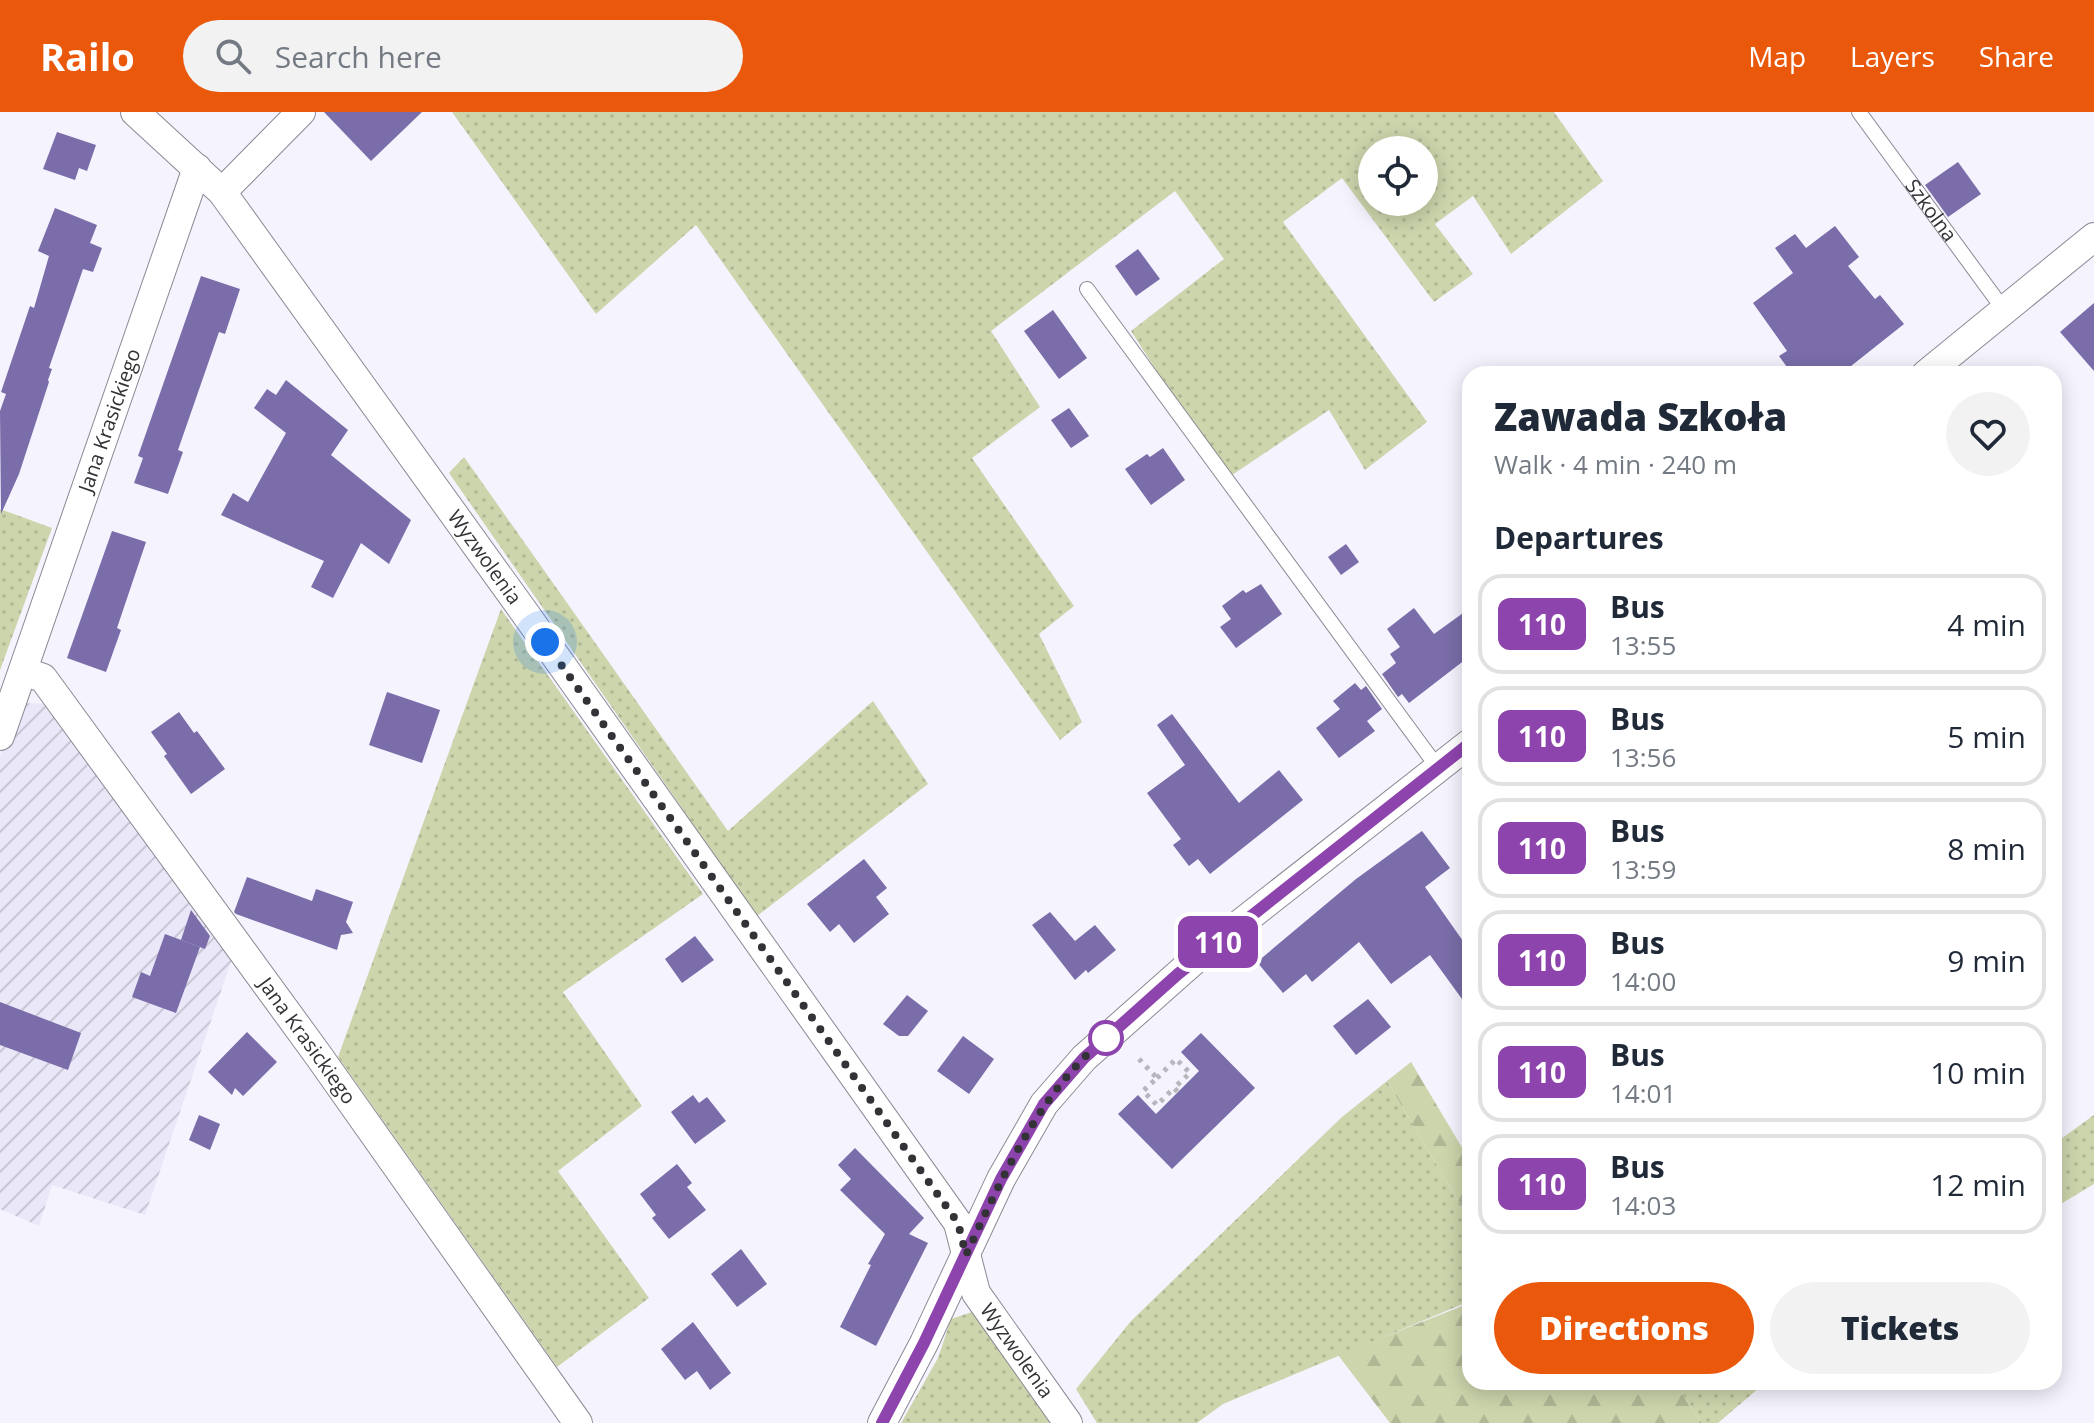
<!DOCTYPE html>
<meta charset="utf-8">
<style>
:root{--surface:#fff;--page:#f2f2f3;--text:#1f2937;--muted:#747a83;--line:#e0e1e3;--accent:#ea580c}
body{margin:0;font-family:"Open Sans",sans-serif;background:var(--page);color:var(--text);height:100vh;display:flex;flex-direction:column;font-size:30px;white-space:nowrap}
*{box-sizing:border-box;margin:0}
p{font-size:26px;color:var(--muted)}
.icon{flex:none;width:44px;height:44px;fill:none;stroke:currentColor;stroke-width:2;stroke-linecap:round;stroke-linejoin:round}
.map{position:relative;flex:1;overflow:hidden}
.panel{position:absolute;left:1462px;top:254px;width:600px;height:1024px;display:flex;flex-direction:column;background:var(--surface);border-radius:24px;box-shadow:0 4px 20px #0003}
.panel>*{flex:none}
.badge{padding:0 16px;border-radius:12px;font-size:28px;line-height:52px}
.fabs{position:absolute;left:1358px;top:24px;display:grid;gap:16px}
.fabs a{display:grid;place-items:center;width:80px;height:80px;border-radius:50%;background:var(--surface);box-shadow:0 4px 20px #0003;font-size:40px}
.you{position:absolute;width:40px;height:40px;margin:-20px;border:6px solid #fff;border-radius:50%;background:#1a73e8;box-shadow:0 0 0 12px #1a73e833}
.map>.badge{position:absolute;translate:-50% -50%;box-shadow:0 0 0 4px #fff}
h2{padding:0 32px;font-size:30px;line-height:72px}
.round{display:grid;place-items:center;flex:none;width:84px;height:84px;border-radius:42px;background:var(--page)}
.headline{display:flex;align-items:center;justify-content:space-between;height:136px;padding:0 32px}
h1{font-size:38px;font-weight:800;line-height:60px}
.action{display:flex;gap:16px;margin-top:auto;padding:16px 32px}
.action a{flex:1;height:92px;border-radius:48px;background:var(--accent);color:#fff;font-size:32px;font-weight:800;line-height:92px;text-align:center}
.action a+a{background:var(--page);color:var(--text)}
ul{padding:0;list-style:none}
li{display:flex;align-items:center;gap:24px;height:100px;margin:0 16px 12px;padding:0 16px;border:4px solid var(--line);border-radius:24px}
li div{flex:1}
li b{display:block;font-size:30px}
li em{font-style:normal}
li .badge{min-width:88px;font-weight:700;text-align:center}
header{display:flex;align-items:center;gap:48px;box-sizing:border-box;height:112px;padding:0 40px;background:var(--accent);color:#fff}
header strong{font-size:38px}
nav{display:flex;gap:44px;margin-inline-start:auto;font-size:28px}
.search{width:560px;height:72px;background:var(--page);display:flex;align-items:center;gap:20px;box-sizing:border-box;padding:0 28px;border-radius:44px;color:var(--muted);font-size:30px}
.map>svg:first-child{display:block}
</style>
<header>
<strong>Railo</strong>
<div class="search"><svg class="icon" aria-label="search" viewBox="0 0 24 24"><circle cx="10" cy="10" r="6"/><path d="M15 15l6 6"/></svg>Search here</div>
<nav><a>Map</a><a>Layers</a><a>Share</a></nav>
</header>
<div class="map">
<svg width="2094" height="1311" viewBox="0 0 2094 1311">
<defs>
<pattern id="industrial-furrows" width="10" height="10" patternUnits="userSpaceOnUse" patternTransform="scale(2)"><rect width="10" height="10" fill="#eae7f9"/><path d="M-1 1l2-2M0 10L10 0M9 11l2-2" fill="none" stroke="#c9c7d6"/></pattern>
<pattern id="grass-dots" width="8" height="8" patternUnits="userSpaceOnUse" patternTransform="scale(2)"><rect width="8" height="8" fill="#ccd5ac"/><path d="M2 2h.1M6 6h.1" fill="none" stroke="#b0b795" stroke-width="1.8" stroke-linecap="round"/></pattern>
<pattern id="forest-firs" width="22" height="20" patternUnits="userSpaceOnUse" patternTransform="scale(2)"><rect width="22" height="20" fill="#ccd5ac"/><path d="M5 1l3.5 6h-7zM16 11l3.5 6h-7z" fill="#b0b795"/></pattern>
</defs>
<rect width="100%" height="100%" fill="#f5f3fe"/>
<!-- industrial -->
<polygon fill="url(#industrial-furrows)" points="18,591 52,592 234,841 145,1103 52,1073 39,1114 0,1097 0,644"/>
<!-- grass -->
<g fill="url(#grass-dots)" fill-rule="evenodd">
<path d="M 452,0 L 1554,0 L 1603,69 L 1511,142 L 1473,84 L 1435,112 L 1473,162 L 1434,190 L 1342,66 L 1283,110 L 1427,310 L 1365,358 L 1329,298 L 1226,367 L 1131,219 L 1224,147 L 1175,79 L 991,219 L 1040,295 L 972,346 L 1074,494 L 1039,522 L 1082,610 L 1060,628 L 696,113 L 596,202 ZM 1372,38 L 1424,38 L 1424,90 L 1372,90 Z"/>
<polygon points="464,345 728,719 873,589 928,672 757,804 449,361"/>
<polygon points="0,397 52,416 0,558"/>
<polygon points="501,497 703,782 563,880 642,994 558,1059 649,1186 557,1255 338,945"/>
<polygon points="1387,969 1470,1109 1470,1189 1223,1292 1197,1311 1097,1311 1076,1277 1131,1209 1342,1005"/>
<polygon points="2094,1003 2094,1072 2054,1096 2054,1071 2059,1069 2054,1062 2054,1032"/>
<polygon points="975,1199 1057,1311 901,1311 938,1246 951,1207"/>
<polygon points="1674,1270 1766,1270 1718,1311 1702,1311"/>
</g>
<!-- forest -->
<g fill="url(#forest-firs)">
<polygon points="1411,950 1470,1049 1470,1109 1387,969"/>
<polygon points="1470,1191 1470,1270 1674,1270 1702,1311 1390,1311 1338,1243"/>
</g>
<!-- building -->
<g fill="#7a6da9">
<polygon points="324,0 422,0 371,49"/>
<polygon points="57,20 96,33 87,59 79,56 75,68 43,57"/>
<polygon points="1958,50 1981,82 1948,105 1925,73"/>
<polygon points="55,96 97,113 90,131 102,136 93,160 83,157 49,256 52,257 48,268 49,270 19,362 1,402 0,299 6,282 1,280 30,194 34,196 49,144 38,139"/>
<polygon points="1835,114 1859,145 1848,154 1875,187 1880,183 1904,212 1841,262 1792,262 1779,244 1787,239 1753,191 1793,161 1775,136 1795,122 1806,136"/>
<polygon points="1138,137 1160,167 1136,184 1115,154"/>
<polygon points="201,164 240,177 225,222 219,220 178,338 183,340 168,382 134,371 143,346 138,344"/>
<polygon points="2094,191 2094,259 2060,220"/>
<polygon points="1053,198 1087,246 1059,267 1024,219"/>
<polygon points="286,268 348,318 331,343 411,408 389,452 361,431 333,486 311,475 324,449 221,403 233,381 248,390 286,321 254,296 267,277 276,283"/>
<polygon points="1069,296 1089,324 1071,336 1051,308"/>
<polygon points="1163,336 1185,368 1151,393 1125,357 1147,342 1150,345"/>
<polygon points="112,419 146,430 117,516 121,518 106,560 67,546"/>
<polygon points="1346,432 1359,450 1341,463 1328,445"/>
<polygon points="1261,472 1282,502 1236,536 1220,515 1231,507 1222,494 1243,478 1246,481"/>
<polygon points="1414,496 1434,522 1470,496 1470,544 1409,591 1402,582 1398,585 1382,562 1396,551 1390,542 1400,535 1387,517"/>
<polygon points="1355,571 1361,578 1366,574 1382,597 1367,609 1375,619 1339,646 1316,616 1340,597 1333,589"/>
<polygon points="387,580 440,598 422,651 369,633"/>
<polygon points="179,600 194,621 197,619 225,657 191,682 164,644 167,642 151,620"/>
<polygon points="1172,602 1239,691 1279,658 1303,688 1210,762 1198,747 1189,754 1173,733 1181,727 1147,681 1185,653 1157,613"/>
<polygon points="1422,719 1450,756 1425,775 1470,839 1470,898 1430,843 1391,872 1359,830 1312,870 1306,862 1283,881 1257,850 1356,767"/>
<polygon points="864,747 887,776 876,785 889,802 854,831 839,812 830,820 807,792"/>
<polygon points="247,765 312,789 316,777 353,790 346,810 353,821 341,823 337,838 236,802 234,800"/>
<polygon points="191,798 210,824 205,837 181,828"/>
<polygon points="1050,800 1075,829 1095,813 1116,838 1088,861 1086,858 1075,868 1032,813"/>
<polygon points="165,822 200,835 176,901 132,885 141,860 150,864"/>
<polygon points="695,824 714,848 682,871 665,847"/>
<polygon points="907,883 928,899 908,924 899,924 883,912"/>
<polygon points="1368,887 1391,915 1356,943 1333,914"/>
<polygon points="0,890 81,921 68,958 0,933"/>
<polygon points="247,920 277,950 243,984 235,976 232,983 208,960"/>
<polygon points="1201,921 1255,976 1172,1057 1118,1002 1138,983 1156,1002 1199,959 1181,940"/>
<polygon points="963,924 994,947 969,982 937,959"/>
<polygon points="693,983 699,991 707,985 726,1009 695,1032 671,1000"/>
<polygon points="199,1003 220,1012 210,1038 189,1028"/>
<polygon points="855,1036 924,1106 909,1122 928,1131 876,1234 840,1215 871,1153 868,1152 885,1122 840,1078 851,1067 838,1053"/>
<polygon points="677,1052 692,1071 687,1075 706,1098 669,1127 652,1106 656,1103 640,1082"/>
<polygon points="741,1137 767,1172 737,1195 711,1162"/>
<polygon points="693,1210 731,1261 710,1278 697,1259 685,1268 661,1237"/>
</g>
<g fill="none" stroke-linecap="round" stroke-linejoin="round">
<defs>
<g id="lane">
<path id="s1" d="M 1859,0 L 2004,198"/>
<polyline points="1087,177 1438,656"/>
</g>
<g id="street">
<path id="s2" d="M 135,0 L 222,80 L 527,504 L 958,1111 L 976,1181 L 1068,1311"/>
<polyline points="222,80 301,0"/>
<polyline points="1926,262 2094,125"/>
<path id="s3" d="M 23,559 L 43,566 L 318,943 L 578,1311"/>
<path id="s4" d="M 0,624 L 197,56"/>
<polyline points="882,1311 924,1231 1001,1067 1044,992 1084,946 1199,844 1470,631"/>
</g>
</defs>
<!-- lane casing -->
<use href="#lane" stroke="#8b8a94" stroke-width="16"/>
<!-- street casing -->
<use href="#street" stroke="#8b8a94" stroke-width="30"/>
<!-- path -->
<g stroke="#b7b5be" stroke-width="5" stroke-dasharray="4 6" stroke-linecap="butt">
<polyline points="1139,947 1157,966 1143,979 1157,993 1174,976 1178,980"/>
<polyline points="1157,966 1176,947 1190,961 1174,976"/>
</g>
<!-- lane -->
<use href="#lane" stroke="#fff" stroke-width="14"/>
<!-- street -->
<use href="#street" stroke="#fff" stroke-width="28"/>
</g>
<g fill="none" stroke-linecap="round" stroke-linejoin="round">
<defs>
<polyline id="line" points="882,1311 924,1231 1001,1067 1044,992 1084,946 1178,862 1470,631"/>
</defs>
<!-- line casing -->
<use href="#line" stroke="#fff" stroke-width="18"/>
<!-- line -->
<use href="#line" stroke="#8e44ad" stroke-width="12"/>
<!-- walk -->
<path stroke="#333236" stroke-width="8" stroke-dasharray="0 14.4" d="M 545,530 L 958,1111 L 966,1143 C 1003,1064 1041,978 1106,926"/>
</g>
<!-- markers -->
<circle fill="#fff" stroke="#8e44ad" stroke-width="4" cx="1106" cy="926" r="16"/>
<g text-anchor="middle" stroke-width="8" stroke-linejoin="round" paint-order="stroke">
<!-- street labels -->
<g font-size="20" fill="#333236" stroke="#f5f3fe">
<text dy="7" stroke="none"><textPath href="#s1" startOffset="122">Szkolna</textPath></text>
<text dy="7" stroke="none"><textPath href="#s4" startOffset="334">Jana Krasickiego</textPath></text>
<text dy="7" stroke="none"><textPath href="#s2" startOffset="568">Wyzwolenia</textPath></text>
<text dy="7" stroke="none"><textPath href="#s3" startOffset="470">Jana Krasickiego</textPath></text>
<text dy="7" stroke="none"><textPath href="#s2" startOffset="1528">Wyzwolenia</textPath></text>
</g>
</g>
</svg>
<div class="fabs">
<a><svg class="icon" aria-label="locate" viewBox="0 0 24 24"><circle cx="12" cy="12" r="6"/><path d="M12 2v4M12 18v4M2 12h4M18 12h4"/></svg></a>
</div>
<div class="you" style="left:545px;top:530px"></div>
<b class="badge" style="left:1218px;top:830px;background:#8e44ad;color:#fff">110</b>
<section class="panel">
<div class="headline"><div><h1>Zawada Szkoła</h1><p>Walk · 4 min · 240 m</p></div><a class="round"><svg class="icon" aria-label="heart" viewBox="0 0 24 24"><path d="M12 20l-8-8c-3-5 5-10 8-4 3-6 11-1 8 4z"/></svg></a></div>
<h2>Departures</h2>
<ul>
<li><span class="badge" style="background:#8e44ad;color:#fff">110</span><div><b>Bus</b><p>13:55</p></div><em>4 min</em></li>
<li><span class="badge" style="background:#8e44ad;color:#fff">110</span><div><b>Bus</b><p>13:56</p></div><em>5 min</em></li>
<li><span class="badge" style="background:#8e44ad;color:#fff">110</span><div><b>Bus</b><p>13:59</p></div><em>8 min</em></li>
<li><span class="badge" style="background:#8e44ad;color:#fff">110</span><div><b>Bus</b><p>14:00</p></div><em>9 min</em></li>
<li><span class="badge" style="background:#8e44ad;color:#fff">110</span><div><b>Bus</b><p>14:01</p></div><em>10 min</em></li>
<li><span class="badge" style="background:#8e44ad;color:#fff">110</span><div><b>Bus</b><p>14:03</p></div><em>12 min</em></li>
</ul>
<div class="action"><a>Directions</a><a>Tickets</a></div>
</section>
</div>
